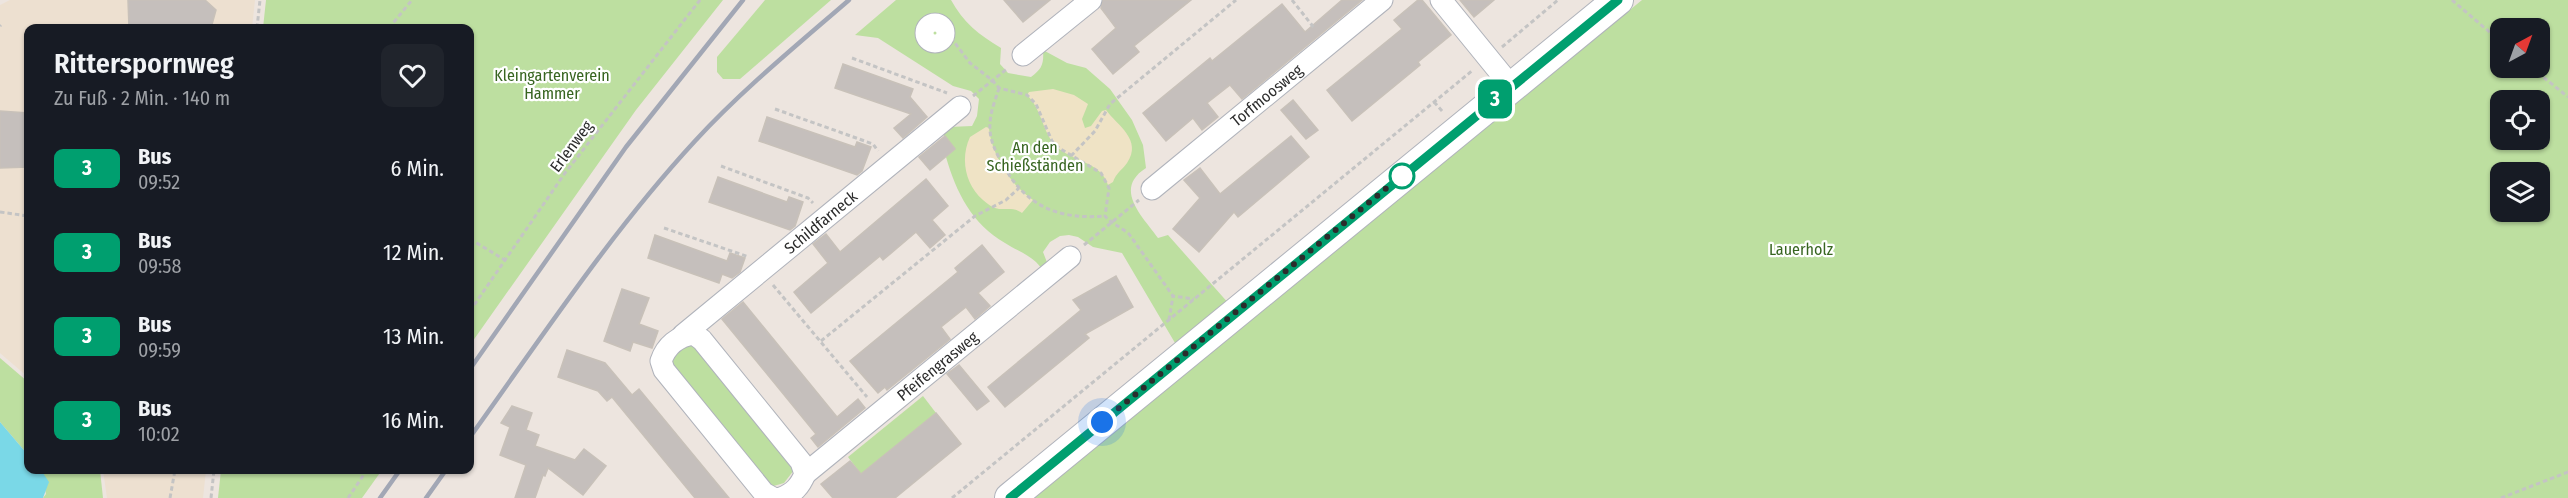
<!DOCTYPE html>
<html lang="de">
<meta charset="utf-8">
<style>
:root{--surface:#171b24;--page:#20242c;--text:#f1f3f6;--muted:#9ea1a6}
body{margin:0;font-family:"Fira Sans Condensed",sans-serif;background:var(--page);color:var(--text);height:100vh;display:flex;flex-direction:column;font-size:22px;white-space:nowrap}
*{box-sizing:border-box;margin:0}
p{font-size:20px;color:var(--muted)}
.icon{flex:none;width:33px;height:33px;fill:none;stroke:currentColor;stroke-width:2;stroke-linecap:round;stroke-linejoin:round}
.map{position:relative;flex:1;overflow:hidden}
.sheet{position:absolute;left:24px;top:24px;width:450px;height:450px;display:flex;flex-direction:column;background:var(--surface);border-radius:12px;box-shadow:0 2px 4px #0004}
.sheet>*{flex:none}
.badge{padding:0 12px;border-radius:9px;font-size:21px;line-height:39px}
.needle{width:39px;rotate:41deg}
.buttons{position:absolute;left:2490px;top:18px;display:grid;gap:12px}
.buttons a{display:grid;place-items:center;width:60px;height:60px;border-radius:12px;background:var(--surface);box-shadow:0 2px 4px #0004;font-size:30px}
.you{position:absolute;width:30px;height:30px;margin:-15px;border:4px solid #fff;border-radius:50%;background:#1a73e8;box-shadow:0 0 0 9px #1a73e833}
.map>.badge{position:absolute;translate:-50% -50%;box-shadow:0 0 0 3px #fff}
.round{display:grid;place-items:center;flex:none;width:63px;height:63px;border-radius:12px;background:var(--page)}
.headline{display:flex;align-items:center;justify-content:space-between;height:102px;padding:0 30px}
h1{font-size:28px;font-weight:600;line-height:45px}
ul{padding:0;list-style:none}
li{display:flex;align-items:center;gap:18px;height:84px;padding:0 30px}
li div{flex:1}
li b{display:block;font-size:22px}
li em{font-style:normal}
li .badge{min-width:66px;font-weight:700;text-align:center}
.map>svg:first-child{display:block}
</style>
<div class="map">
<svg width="2568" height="498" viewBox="0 0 2568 498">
<rect width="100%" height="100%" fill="#ede5df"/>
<!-- education -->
<g fill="#ede0d0">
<polygon points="10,0 255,0 252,28 28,28 28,377 0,353 0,5"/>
<polygon points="103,470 206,470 203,498 107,498"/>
</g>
<!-- green -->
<g fill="#bddfa0" fill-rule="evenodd">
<polygon points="266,0 723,0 636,110 470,345 470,28 263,28"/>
<polygon points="765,0 831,0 740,79 723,79 717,72 717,57"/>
<path d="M 896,0 L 951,0 C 963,22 979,35 1001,48 L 1000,64 L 1008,73 L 1031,77 C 1042,69 1044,64 1043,50 L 1067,63 L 1086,68 L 1110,89 L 1132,120 L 1143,145 L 1146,168 C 1113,189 1142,216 1158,238 L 1168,235 L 1230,305 L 1178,348 L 1122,253 L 1093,247 L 1078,237 L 1069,235 L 1060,236 L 1050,242 L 1043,252 L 1048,265 L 1042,269 C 1032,255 1019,252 1005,243 C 972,224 956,192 946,157 L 955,149 L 942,133 L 949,127 L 972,126 L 977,116 L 979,99 L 971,91 L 953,86 L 878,38 L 855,35 Z"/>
<path d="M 1642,0 L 2568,0 L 2568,498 L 1034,498 ZM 2500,28 L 2540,28 L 2540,68 L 2500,68 ZM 2500,100 L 2540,100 L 2540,140 L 2500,140 ZM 2500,172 L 2540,172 L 2540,212 L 2500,212 Z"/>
<path d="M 691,343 L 794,470 L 784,483 L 770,487 L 673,373 C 669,352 675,353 691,343 Z"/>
<polygon points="0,358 28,382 28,455 0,422"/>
<polygon points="923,396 936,413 861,474 848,457"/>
<polygon points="41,470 100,470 103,498 43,498 46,494"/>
<polygon points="221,470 382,470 362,498 218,498"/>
</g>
<!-- sand -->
<g fill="#efe3c5">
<path d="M 1053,89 L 1074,95 L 1088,104 L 1082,119 L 1085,128 L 1091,126 L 1102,111 L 1106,110 C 1117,125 1143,140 1127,163 C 1122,170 1116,173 1113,182 L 1108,185 C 1101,162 1072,161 1057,147 C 1042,133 1043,111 1027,95 L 1029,92 Z"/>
<path d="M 986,127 L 989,128 C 991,153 1011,186 1033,200 L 1022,213 C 1013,206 1004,211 995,208 C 991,207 987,203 983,200 C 965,185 960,158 970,137 Z"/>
</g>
<!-- water -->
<polygon fill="#7ad8e7" points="0,422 28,455 28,470 41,470 49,482 43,498 0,498"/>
<!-- building -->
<g fill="#c5bfbc" stroke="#c8c1b9" stroke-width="1.5">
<polygon points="128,0 205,0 216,10 211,28 129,28"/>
<polygon points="1004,0 1050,0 1023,22"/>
<polygon points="1103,0 1191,0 1134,46 1139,52 1113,74 1092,49 1116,28 1101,8"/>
<polygon points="1342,0 1362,0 1242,99 1230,85 1207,103 1218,117 1202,130 1193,118 1166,141 1143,113 1210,58 1212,61 1282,4 1305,32"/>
<polygon points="1418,0 1422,0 1451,35 1418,62 1420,65 1352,121 1327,90 1402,29 1394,20"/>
<polygon points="1460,0 1494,0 1474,17"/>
<polygon points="843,64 913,89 910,97 927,117 903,138 894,128 911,114 835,88"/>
<polygon points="1293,100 1318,130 1306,139 1281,110"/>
<polygon points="0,111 28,113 28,167 0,168"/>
<polygon points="767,117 855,147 857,142 871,147 862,171 857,175 759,141"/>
<polygon points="945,136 955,149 930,170 919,157"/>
<polygon points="1291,136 1309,157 1238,217 1234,212 1199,252 1173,229 1200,198 1184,180 1200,168 1220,194"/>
<polygon points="718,177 787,202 789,197 803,202 795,226 790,230 709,202"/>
<polygon points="926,179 948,206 932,220 945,235 930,248 916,232 883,260 880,256 811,313 794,292 828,263 813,244 826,234 840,252"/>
<polygon points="655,235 727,261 730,253 745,258 740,272 732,278 722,274 719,283 648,258"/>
<polygon points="982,245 1004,272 978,293 990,306 975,319 966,307 941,327 950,339 887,390 885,387 878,393 850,361 958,272 955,268"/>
<polygon points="1116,276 1133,307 1085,334 1089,338 1005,407 988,387 1081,310 1073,300"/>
<polygon points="622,289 649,298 639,324 658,331 652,348 633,342 630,351 604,341"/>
<polygon points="743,302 837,417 858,399 865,408 818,447 811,438 816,434 722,319"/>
<polygon points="567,350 605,363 632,395 639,389 729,498 695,498 612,397 607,401 598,391 558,377"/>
<polygon points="959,365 989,401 977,410 947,374"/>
<polygon points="512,406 532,413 526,430 539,435 535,446 575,460 584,449 606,466 583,495 548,468 545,476 543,475 535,498 515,498 526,465 500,455 510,427 501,423"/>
<polygon points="936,413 961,444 895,498 833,498 821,484 850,461 861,474"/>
</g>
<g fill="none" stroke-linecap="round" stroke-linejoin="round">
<defs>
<g id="street">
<polyline points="1441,0 1511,86"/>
<circle cx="935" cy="33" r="9"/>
<polyline points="1023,55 1091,0"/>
<path id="s1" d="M 1152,189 L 1382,0"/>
<path id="s2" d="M 683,335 L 960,107"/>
<path id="s3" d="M 805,474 L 1070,257"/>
<path d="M 773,498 L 764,493 L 664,370 L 661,361 C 666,346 678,336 694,334 L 702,340 L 801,462 L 805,474 C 800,486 794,493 781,498"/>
</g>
<polyline id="secondary" points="1010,498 1618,0"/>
</defs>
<!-- street casing -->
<use href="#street" stroke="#b0b3bb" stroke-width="23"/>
<!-- secondary casing -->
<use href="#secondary" stroke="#b0b3bb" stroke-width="32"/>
<!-- path -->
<g stroke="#c4c4c4" stroke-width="3" stroke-dasharray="4.5 3" stroke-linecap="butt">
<polyline points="1292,0 1315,29"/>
<polyline points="2452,0 2500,41"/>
<polyline points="0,26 1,25"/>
<polyline points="257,28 260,0"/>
<polyline points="389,28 412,0"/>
<path d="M 944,34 L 952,39 L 970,63 L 992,80 L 999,88 L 1027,95 L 1036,104 L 1052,141 L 1059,148 L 1101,173 L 1109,188 L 1105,216 C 1112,224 1121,227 1129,234 L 1173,296 L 1194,299"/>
<polyline points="1502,47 1558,0"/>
<polyline points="852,58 947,93"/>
<polyline points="2532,68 2568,97"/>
<path d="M 999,88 C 995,101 989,115 990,129 C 990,140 996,153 1002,163 C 1025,206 1058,220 1105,216"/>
<polyline points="973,96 1008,68"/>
<polyline points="1434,102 1443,112"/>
<polyline points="775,109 873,144 878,151"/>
<polyline points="1071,156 1095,131 1110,104 1236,0"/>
<polyline points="721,166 808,198 813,203"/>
<polyline points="0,212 28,216"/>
<polyline points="664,228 749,257"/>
<polyline points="470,239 505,260"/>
<polyline points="1084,245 1139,200"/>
<polyline points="773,285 867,397"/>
<polyline points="470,311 565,173 700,0"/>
<polyline points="1169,320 1173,296"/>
<polyline points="821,341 975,216 1006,200 1019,188"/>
<polyline points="170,498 175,470"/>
<polyline points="211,498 214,470"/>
<polyline points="348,498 367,470"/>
<polyline points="952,498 1473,70"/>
<polyline points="2501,498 2568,472"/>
</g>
<!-- street -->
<use href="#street" stroke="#fff" stroke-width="21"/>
<!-- secondary -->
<use href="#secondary" stroke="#fff" stroke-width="30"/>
<!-- rail -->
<g stroke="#a2a7b5" stroke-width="4.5">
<polyline points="470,369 626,147 743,0"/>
<path d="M 470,437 C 542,337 611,232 695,141 C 742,90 797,45 849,0"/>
<polyline points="380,498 400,470"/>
<polyline points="426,498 446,470"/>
</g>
</g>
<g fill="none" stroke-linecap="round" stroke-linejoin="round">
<defs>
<polyline id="line" points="1010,498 1618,0"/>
</defs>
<!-- line casing -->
<use href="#line" stroke="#fff" stroke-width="14"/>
<!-- line -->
<use href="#line" stroke="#009f6f" stroke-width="9"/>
<!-- walk -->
<polyline stroke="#2c2c2c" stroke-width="6" stroke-dasharray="0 10.8" points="1102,422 1405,173 1402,176"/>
</g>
<!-- markers -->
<circle fill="#fff" stroke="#009f6f" stroke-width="3" cx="1402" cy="176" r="12"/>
<g text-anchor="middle" stroke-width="4.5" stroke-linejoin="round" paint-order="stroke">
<!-- park labels -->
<g font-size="16" fill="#376520" stroke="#fff">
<text x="552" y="81">Kleingartenverein<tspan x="552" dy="18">Hammer</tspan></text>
<text x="1035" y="153">An den<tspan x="1035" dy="18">Schießständen</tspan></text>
<text x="1801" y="255">Lauerholz</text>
</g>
<!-- street labels -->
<g font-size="16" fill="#2c2c2c" stroke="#fff">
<text dy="6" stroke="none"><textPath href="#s1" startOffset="148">Torfmoosweg</textPath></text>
<text transform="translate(571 146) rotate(-53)" y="6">Erlenweg</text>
<text dy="6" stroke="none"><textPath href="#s2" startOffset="178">Schildfarneck</textPath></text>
<text dy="6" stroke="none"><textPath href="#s3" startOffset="171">Pfeifengrasweg</textPath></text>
</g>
</g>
</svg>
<div class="buttons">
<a><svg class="needle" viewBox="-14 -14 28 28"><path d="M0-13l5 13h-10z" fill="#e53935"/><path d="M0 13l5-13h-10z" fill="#9ea1a6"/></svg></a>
<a><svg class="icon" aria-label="locate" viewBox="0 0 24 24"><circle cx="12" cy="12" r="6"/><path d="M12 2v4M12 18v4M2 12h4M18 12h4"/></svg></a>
<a><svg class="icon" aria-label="layers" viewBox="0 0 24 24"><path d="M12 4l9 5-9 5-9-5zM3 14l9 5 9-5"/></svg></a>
</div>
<div class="you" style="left:1102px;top:422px"></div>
<b class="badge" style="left:1495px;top:99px;background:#009f6f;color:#fff">3</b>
<section class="sheet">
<div class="headline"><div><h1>Ritterspornweg</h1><p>Zu Fuß · 2 Min. · 140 m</p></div><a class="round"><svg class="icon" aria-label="heart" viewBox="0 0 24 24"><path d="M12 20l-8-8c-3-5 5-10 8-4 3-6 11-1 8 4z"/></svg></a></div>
<ul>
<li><span class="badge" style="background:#009f6f;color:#fff">3</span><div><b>Bus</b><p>09:52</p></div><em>6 Min.</em></li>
<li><span class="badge" style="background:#009f6f;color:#fff">3</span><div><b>Bus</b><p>09:58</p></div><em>12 Min.</em></li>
<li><span class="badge" style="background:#009f6f;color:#fff">3</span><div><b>Bus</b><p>09:59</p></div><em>13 Min.</em></li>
<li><span class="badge" style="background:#009f6f;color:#fff">3</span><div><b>Bus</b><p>10:02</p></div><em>16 Min.</em></li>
</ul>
</section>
</div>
